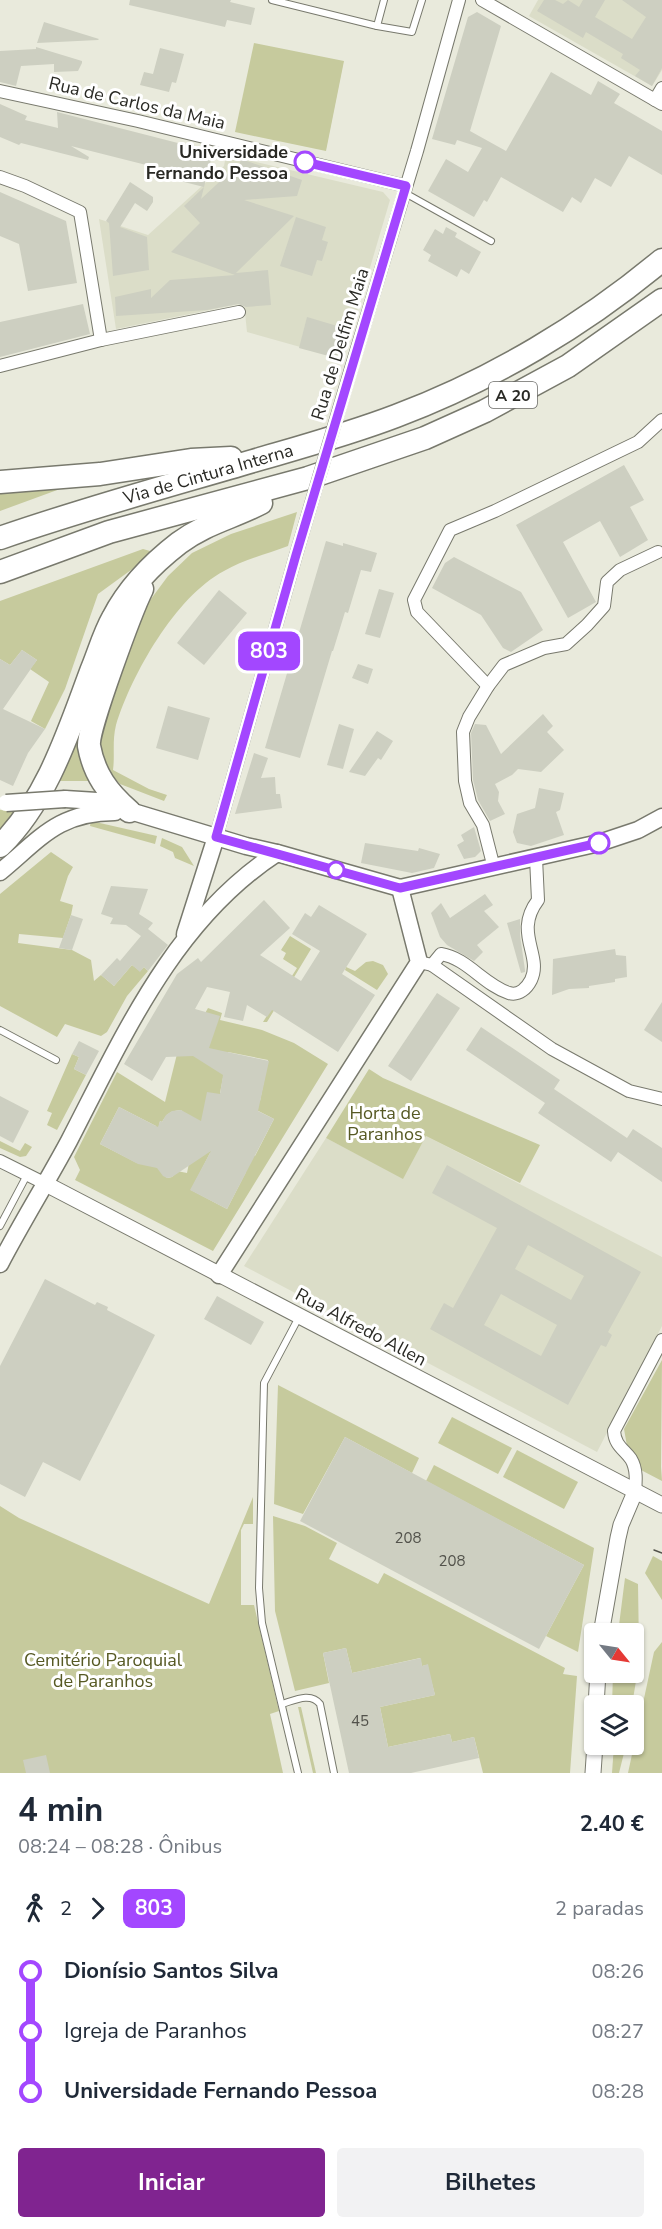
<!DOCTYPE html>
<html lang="pt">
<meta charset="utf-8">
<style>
:root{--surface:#fff;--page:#f2f2f3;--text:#1f2937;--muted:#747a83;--accent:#802490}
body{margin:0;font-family:"Nunito Sans",sans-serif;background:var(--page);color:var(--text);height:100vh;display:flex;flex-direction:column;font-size:22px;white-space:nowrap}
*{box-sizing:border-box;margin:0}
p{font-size:20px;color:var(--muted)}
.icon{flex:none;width:33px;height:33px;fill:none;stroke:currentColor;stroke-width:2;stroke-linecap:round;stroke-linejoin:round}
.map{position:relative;height:1773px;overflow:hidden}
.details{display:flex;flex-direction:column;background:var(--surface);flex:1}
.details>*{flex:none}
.badge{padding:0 12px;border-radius:9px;font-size:21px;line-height:39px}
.needle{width:39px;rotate:120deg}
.tools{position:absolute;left:584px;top:1623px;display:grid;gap:12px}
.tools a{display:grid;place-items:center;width:60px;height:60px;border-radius:6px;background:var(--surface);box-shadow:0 2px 4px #0004;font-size:30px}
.map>.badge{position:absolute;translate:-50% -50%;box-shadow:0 0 0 3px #fff}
.legs{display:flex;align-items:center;gap:9px;height:66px;padding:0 18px;font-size:20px}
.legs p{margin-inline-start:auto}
.overview{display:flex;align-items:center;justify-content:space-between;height:102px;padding:0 18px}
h1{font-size:33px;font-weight:700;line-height:45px}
.button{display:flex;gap:12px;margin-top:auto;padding:12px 18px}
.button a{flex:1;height:69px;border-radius:6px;background:var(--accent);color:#fff;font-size:24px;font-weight:700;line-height:69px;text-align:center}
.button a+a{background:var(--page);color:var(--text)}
ul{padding:0 18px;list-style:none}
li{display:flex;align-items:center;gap:21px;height:60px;font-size:22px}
li i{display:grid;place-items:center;width:9px;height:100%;margin:0 8px;background:currentColor}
li i::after{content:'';width:15px;height:15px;margin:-8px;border:4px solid;border-radius:50%;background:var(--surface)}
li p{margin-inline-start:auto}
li:first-child i{background:linear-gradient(#0000 50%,currentColor 0)}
li:last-child i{background:linear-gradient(currentColor 50%,#0000 0)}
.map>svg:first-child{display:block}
</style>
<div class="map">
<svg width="662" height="1773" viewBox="0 0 662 1773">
<rect width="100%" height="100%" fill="#e9eadc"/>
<!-- built -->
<g fill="#dbddc8">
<polygon points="538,0 662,0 662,70 652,86 529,16"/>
<polygon points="226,155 383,192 390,200 343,359 247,332 244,303 116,329 99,219 148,235 224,166"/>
<polygon points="426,1136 662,1257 662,1326 597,1452 244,1266 326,1138 403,1178"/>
</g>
<!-- green -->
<g fill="#c6ca9d" fill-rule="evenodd">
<polygon points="254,43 344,61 326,151 235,132"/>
<polygon points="62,485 60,489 0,511 0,490"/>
<path d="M 297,512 L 288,546 C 267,554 243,560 224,571 C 175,597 132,674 116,725 C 112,741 115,755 113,770 L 149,789 L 167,795 L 164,801 L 120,784 L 110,773 L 96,743 L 102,718 L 148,603 L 168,576 L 192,553 L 231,534 Z"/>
<polygon points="143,549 150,551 142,562 98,594 65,689 45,729 31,721 49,682 30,669 37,660 22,650 10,665 0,659 0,601"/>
<polygon points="116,639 94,781 60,781"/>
<polygon points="0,810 17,811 0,834"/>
<polygon points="91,821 157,836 155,844 90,826"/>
<polygon points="162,838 182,847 194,866 175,858 173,852 160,846"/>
<polygon points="51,852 73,867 68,876 60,901 73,905 71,915 63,938 19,934 18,943 72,950 91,960 94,981 101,975 114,986 132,965 140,971 144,967 148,971 127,996 107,1032 101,1036 65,1024 57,1037 0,1006 0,894"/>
<polygon points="290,936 311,949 267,1022 263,1022 297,968 283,959 286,953 281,950"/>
<polygon points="373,961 383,965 388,974 377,990 345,970 346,967 355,971 366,962"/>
<path d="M 208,1008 L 222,1013 L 220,1020 L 262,1030 L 294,1043 L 328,1064 L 213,1251 L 75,1180 L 80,1170 L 74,1157 L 117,1072 L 165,1102 L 180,1042 L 198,1026 ZM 228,1052 L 268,1060 L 260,1101 L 220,1093 ZM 237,1100 L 274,1119 L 255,1156 L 254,1156 ZM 119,1107 L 156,1126 L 137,1163 L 100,1144 ZM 181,1110 L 196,1128 L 187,1173 L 177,1171 L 172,1177 L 167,1178 L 160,1168 L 151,1166 L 160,1121 L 162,1122 C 167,1113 171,1111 181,1110 ZM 210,1153 L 246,1172 L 227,1209 L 191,1190 Z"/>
<polygon points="72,1054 79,1057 74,1069 86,1075 57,1130 47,1125 52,1113 47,1111"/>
<polygon points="369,1069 383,1078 540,1145 520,1183 426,1136 403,1179 326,1138"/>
<polygon points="0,1141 20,1151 25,1143 32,1147 26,1156 20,1157 0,1148"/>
<polygon points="662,1360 661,1467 662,1481 639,1469 627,1446 624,1429"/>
<polygon points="278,1385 419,1458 412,1473 345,1437 303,1514 274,1504"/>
<polygon points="452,1417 512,1448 498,1474 438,1443"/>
<polygon points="517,1450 578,1482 564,1509 503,1477"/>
<polygon points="434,1465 594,1548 578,1652 546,1636 584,1565 426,1481"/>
<polygon points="253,1497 253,1524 244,1524 241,1530 241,1605 254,1605 279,1711 270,1714 283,1773 0,1773 0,1506 19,1518 209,1604"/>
<polygon points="273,1516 305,1526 337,1543 329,1559 378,1584 384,1573 565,1668 563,1674 577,1676 570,1773 483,1773 474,1737 452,1742 450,1734 388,1747 380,1707 435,1695 427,1665 422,1666 420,1658 352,1673 346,1648 323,1653 329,1683 295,1691 275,1611"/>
<polygon points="653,1556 662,1561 662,1600 645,1573"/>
<polygon points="625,1578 638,1584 639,1649 633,1656 633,1634 618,1633"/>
<polygon points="662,1642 662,1773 628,1773 654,1652"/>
<polygon points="613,1673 631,1673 637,1675 632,1705 612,1705"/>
<polygon points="298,1707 301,1707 316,1773 313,1773"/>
<polygon points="614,1745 626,1745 619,1773 612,1773"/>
</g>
<!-- building -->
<g fill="#cdcfc1" fill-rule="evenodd">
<polygon points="130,0 231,0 230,2 255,8 251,25 227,20 225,27 129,5"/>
<polygon points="544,0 555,0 563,4 568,0 579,7 583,0 605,0 595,17 632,39 646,17 622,0 662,0 662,68 652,86 635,76 640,70 621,58 623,54 586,32 583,38 537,11"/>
<polygon points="477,12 501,26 470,131 506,151 551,72 591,95 598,81 620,94 614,103 662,131 662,175 629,156 611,187 595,178 581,203 572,197 563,212 501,177 487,202 484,200 474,217 428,191 446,159 468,172 482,148 457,140 455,145 432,139 468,17"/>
<polygon points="44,22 99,39 98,40 37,43"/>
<polygon points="36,47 82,61 82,63 78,71 54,72 54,64 21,66 16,86 0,82 0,51 36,49"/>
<polygon points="160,48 184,54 176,83 172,82 169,92 140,85 144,72 153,74"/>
<polygon points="0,104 27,116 25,120 58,128 57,112 213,152 204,187 168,178 170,171 71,146 89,157 88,160 21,143 19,145 0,137"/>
<polygon points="241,159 302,180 297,196 244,200 294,216 236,273 268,270 271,305 246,307 238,304 207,310 116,316 115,297 151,289 151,298 170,280 235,275 171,252 200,223 184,206 204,187 201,199 231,171 237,173"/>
<polygon points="130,182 153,197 153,202 147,211 135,203 120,227 147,237 149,270 113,276 109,223 106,221"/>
<polygon points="0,192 66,221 77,283 28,291 19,244 0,236"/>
<polygon points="296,217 326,227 322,240 328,242 322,261 317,260 312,276 280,266"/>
<polygon points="446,227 457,233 455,237 481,252 469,274 461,269 457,277 428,261 431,255 423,250 435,229 443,234"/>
<polygon points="83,304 90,334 0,357 0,322"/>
<polygon points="307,317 344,328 336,358 299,348"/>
<polygon points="624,465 644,500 630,507 648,540 620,557 600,521 563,542 596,602 568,618 516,525"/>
<polygon points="326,541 343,546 343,543 377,553 371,572 361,570 348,613 345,612 333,651 332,651 300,758 265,748"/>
<polygon points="454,557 521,592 543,630 511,652 503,648 481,615 432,588 445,563"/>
<polygon points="379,589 394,593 380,638 365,634"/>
<polygon points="219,590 247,613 204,665 177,643"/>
<polygon points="22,650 37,660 3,709 45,729 28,753 13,786 0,780 0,659 10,665"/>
<polygon points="358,664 373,669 368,684 352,678"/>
<polygon points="168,706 210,718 198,760 156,748"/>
<polygon points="543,714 553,726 547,732 564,750 541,772 518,769 512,775 495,784 499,792 498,801 505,814 490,821 478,800 473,780 471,733 475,724 486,725 501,754"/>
<polygon points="339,724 354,729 343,769 327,765"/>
<polygon points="377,731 393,741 381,760 378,758 365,776 349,772"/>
<polygon points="254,753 268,758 261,778 275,777 276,794 280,794 282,808 235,814"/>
<polygon points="539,788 564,793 560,810 556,812 564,835 531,846 517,843 513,832 517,814 535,808"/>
<polygon points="474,827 481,851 475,857 464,859 457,845 464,841 461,835"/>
<polygon points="365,843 418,851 419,848 440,854 434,868 412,873 361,863"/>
<polygon points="111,886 148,889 139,914 153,923 148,929 168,945 148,971 144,967 140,972 132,965 114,986 101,975 117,958 120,961 141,936 126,925 110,924 113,918 101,914"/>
<polygon points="485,894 493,905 484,911 499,927 477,945 483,952 474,961 447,945 440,937 431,913 441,903 450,918"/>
<polygon points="264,900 290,928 260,955 301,981 320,951 292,934 305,913 311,917 319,905 367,934 342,974 375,995 338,1052 272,1010 267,1017 247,1005 243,1021 224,1017 230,992 207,987 195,1009 220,1016 209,1048 269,1061 258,1111 274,1119 227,1209 190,1190 211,1151 172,1177 167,1178 163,1176 157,1168 138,1164 100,1144 119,1107 158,1127 160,1121 162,1122 166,1115 172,1111 181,1110 201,1121 207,1092 220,1094 223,1075 193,1056 166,1057 152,1081 124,1064 177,974 198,958 201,962"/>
<polygon points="71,915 83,919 72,950 59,948"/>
<polygon points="520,919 520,935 525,970 525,972 521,973 507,923"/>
<polygon points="615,949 616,955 626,956 627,977 615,979 615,982 589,986 589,988 569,989 552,995 553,959"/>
<polygon points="437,993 460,1008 411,1081 388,1066"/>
<polygon points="662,1002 662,1042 644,1030"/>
<polygon points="481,1027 560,1080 554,1089 627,1138 633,1129 662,1148 662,1182 618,1152 611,1162 538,1113 545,1103 466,1050"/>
<polygon points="79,1041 99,1051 86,1075 74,1069 79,1057 72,1054"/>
<polygon points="0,1096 29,1111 13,1143 0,1136"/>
<path d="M 447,1165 L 641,1272 L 608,1332 L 612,1335 L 606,1347 L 601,1345 L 568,1405 L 430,1329 L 444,1303 L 453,1308 L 497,1228 L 432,1193 ZM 528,1245 L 584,1276 L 571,1300 L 515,1269 ZM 501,1294 L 557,1325 L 541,1356 L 484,1325 Z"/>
<polygon points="45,1279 95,1305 97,1302 108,1307 107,1310 155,1335 80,1481 43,1462 25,1497 0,1484 0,1366"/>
<polygon points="217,1296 264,1322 251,1345 204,1319"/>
<polygon points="345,1437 584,1565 539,1649 300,1521"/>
<polygon points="346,1648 352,1673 421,1658 422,1666 428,1664 435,1695 380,1707 388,1747 450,1734 452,1742 474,1737 479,1758 411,1773 349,1773 323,1653"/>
<polygon points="46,1755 50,1773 26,1773 23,1760"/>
</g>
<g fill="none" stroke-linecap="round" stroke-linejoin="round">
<defs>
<g id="service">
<polyline points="272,0 377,26 384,0"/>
<polyline points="377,26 412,32 422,0"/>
<polyline points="405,193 491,241"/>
<polyline points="0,1030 56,1060"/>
<polyline points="0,1226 27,1175"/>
<path d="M 282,1704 C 295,1700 311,1692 320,1704 L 334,1773"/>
<polyline points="298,1773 262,1623 259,1588 264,1383 299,1317"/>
</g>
<g id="minor">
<polyline points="482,0 662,104"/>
<polyline points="0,91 138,121 406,186"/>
<polyline points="655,100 662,88"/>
<polyline points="0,177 25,186 80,212 101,340"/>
<polyline points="353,362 417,151 459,0"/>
<polyline points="0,366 101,340 239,312"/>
<polyline points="488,686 417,612 414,600 450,530 495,511 638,442 662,420"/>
<polyline points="216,837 296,555"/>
<polyline points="494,868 483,825 470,803 465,781 463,732 469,717 488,686 504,665 544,648 566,644 587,625 604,606 607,582 620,570 658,552"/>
<polyline points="419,962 432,965 552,1049 629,1091 662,1099"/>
<path d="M 432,965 L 441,954 C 467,958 484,985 509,993 C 519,996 527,988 531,980 C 543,955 513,933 538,900 L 536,858"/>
<polyline points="0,1161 44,1183"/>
<path d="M 635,1492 C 636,1481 637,1469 631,1459 C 624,1449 615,1446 614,1431 L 662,1340"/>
</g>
<g id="tertiary">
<polyline points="44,1183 662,1505"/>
<polyline points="601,1634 618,1538 621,1525 635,1492"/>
<polyline points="596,1706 598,1672"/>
<polyline points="593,1773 595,1744"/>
</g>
<g id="secondary">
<polyline points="65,799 97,801 246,846 277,853 400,888 599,843 638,830 662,817"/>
<path d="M 0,872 C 40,839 58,812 115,812"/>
<polyline points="185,934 216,837"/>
<path d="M 0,1264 C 22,1222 47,1182 69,1141 C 124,1035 174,920 277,853"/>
<polyline points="219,1275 419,962 400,888"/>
</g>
<g id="motorway">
<polyline points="0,482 100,474 191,460 231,458"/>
<path id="s1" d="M 0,538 C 83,509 168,486 253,461 C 301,447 349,434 396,416 C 492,380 584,325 662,260"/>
<polyline points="0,572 109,532 308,478 425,438 485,411 568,366 662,300"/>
<path d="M 129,811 C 108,793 94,774 89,746 C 87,729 132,609 142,589"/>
<path d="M 0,846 C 48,799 69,730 92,669 C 99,652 104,634 113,618 C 128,589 153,563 179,543 C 206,523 232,518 261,503"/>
</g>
</defs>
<!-- service casing -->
<use href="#service" stroke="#78796d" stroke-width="8"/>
<!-- minor casing -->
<use href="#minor" stroke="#78796d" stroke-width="14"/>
<!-- tertiary casing -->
<use href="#tertiary" stroke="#78796d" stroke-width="17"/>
<!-- secondary casing -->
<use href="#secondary" stroke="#78796d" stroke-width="19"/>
<!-- motorway casing -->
<use href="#motorway" stroke="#78796d" stroke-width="25"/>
<!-- service -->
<use href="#service" stroke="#fff" stroke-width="6"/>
<!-- minor -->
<use href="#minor" stroke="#fff" stroke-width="12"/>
<!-- tertiary -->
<use href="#tertiary" stroke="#fff" stroke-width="15"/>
<!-- secondary -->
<use href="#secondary" stroke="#fff" stroke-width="16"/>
<!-- motorway -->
<use href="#motorway" stroke="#fff" stroke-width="22"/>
<!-- tram -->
<polyline stroke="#52524b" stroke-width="1.5" points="654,1550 662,1553"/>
<defs>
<polyline id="minor-bridge" points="296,555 353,362"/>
<polyline id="secondary-bridge" points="6,803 65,799"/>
</defs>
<!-- minor-bridge casing -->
<use href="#minor-bridge" stroke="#78796d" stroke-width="14" stroke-linecap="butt"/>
<!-- secondary-bridge casing -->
<use href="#secondary-bridge" stroke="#78796d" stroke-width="19" stroke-linecap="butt"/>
<!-- minor-bridge -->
<use href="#minor-bridge" stroke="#fff" stroke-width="12"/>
<!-- secondary-bridge -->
<use href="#secondary-bridge" stroke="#fff" stroke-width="16"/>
</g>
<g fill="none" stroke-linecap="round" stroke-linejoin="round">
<defs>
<polyline id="line-1" points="305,162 406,186 296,555 216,837 400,888 599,843"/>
</defs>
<!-- line-1 casing -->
<use href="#line-1" stroke="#fff" stroke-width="14"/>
<!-- line-1 -->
<use href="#line-1" stroke="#a347ff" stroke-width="9"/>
</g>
<!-- markers -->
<g fill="#fff" stroke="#a347ff" stroke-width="3">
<circle cx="305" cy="162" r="10"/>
<circle cx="599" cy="843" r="10"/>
<circle cx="336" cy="870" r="8"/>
</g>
<g text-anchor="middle" stroke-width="6" stroke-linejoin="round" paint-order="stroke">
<!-- number labels -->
<g font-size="15" fill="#52524b">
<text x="408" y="1543">208</text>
<text x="452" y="1566">208</text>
<text x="360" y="1726">45</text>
</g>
<!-- shield labels -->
<rect fill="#fff" stroke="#696966" stroke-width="1.5" x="489" y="382" width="48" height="26" rx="4.5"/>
<g font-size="16" font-weight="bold" fill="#292924">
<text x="513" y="401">A 20</text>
</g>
<!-- street labels -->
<g font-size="18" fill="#292924" stroke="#fff">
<text transform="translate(137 103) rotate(13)" y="6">Rua de Carlos da Maia</text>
<text transform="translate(340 344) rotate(-73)" y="6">Rua de Delfim Maia</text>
<text dy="6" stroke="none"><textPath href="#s1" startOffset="218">Via de Cintura Interna</textPath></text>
<text transform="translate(361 1327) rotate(28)" y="6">Rua Alfredo Allen</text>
</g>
<!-- stop labels -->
<g font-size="18" font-weight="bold" fill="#292924" stroke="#fff" text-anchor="end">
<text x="288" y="158">Universidade<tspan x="288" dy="21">Fernando Pessoa</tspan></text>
</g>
<!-- park labels -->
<g font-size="18" fill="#565923" stroke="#fff">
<text x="385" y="1119">Horta de<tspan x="385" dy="21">Paranhos</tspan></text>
<text x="103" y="1666">Cemitério Paroquial<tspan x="103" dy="21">de Paranhos</tspan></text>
</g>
</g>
</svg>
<div class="tools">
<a><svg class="needle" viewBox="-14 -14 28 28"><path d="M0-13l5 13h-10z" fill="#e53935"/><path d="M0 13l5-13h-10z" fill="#747a83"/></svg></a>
<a><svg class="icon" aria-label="layers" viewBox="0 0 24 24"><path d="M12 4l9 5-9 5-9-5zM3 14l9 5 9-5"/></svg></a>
</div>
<b class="badge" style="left:269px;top:651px;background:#a347ff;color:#fff">803</b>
</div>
<section class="details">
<div class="overview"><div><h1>4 min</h1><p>08:24 – 08:28 · Ônibus</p></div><b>2.40 €</b></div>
<div class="legs"><svg class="icon" aria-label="walk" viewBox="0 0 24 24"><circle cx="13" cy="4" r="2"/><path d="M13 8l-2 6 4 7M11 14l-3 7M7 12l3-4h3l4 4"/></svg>2<svg class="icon" aria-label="forward" viewBox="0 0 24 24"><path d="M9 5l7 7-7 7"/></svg><b class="badge" style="background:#a347ff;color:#fff">803</b><p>2 paradas</p></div>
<ul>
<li><i style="color:#a347ff"></i><b>Dionísio Santos Silva</b><p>08:26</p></li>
<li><i style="color:#a347ff"></i><span>Igreja de Paranhos</span><p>08:27</p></li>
<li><i style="color:#a347ff"></i><b>Universidade Fernando Pessoa</b><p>08:28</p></li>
</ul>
<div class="button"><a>Iniciar</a><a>Bilhetes</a></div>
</section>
